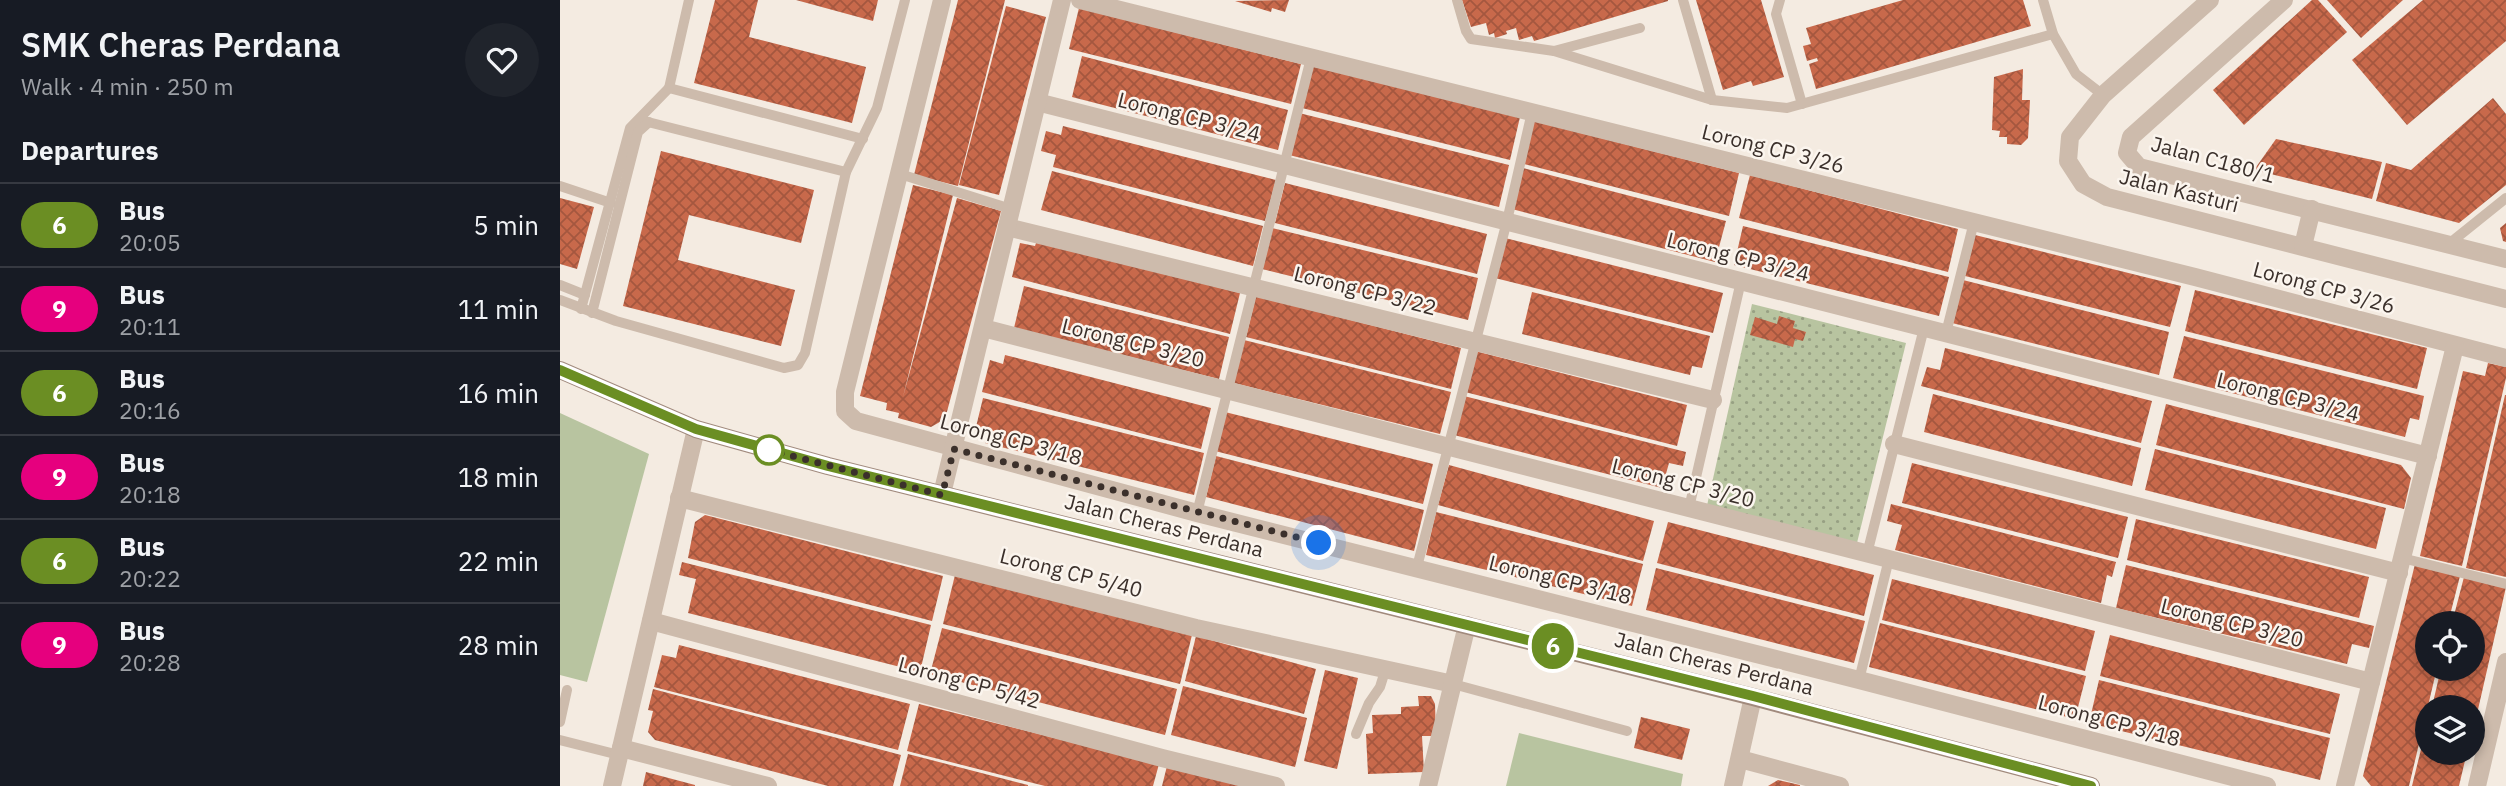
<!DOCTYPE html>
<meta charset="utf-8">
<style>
:root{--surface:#171b24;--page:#20242c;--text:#f1f3f6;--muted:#9ea1a6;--line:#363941}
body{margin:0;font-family:"IBM Plex Sans",sans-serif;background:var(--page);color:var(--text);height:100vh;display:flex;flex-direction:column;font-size:26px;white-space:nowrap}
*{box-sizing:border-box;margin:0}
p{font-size:23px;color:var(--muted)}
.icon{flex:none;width:38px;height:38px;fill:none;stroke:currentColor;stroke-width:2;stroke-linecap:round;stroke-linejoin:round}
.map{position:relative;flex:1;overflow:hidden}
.panel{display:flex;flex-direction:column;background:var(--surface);width:560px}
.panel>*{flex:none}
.badge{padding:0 14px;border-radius:23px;font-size:24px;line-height:46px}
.controls{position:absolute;left:1855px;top:611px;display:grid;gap:14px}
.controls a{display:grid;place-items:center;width:70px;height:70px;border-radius:50%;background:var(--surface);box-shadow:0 4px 10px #0003;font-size:35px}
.you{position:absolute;width:35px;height:35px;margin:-18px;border:5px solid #fff;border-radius:50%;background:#1a73e8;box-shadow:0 0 0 10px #1a73e833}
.map>.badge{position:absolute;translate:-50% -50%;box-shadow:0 0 0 4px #fff}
h2{padding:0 21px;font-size:26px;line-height:63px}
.round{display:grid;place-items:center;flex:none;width:74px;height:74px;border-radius:37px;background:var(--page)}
.summary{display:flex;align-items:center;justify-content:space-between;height:119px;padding:0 21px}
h1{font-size:33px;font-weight:600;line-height:52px}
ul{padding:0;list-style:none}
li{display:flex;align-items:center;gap:21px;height:84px;padding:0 21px;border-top:2px solid var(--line)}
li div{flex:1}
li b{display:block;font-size:26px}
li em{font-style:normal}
li .badge{min-width:77px;font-weight:700;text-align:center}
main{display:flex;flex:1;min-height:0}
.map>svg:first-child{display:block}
</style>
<main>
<section class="panel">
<div class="summary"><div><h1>SMK Cheras Perdana</h1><p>Walk · 4 min · 250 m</p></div><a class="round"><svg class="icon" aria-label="heart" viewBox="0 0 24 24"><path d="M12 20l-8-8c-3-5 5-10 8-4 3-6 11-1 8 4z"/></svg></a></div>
<h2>Departures</h2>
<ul>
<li><span class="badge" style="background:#6b8e23;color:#fff">6</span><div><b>Bus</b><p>20:05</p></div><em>5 min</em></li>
<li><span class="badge" style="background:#e6007e;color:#fff">9</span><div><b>Bus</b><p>20:11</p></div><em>11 min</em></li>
<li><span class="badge" style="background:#6b8e23;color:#fff">6</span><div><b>Bus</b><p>20:16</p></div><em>16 min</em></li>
<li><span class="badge" style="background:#e6007e;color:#fff">9</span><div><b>Bus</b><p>20:18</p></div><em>18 min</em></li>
<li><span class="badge" style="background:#6b8e23;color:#fff">6</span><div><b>Bus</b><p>20:22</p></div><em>22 min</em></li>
<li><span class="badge" style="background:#e6007e;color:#fff">9</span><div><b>Bus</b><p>20:28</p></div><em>28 min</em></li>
</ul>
</section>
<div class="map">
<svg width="1946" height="786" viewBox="0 0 1946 786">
<defs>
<pattern id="park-dots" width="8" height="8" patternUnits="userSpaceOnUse" patternTransform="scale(1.75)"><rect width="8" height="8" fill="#b8c4a0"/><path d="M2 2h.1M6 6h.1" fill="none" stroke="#97a083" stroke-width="1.8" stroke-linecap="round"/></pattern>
<pattern id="building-cross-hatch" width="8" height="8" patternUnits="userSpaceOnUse" patternTransform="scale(1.75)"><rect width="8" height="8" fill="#c8694b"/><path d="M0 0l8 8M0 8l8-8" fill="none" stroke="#a4573f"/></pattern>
</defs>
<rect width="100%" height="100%" fill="#f4ebe1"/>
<!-- park -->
<polygon fill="url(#park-dots)" points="1192,304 1346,343 1295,551 1146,510"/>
<!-- pitch -->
<g fill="#b8c4a0">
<polygon points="0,413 89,454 27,682 0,675"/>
<polygon points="959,733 1123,774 1121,786 946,786"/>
</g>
<!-- building -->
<g fill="url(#building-cross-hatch)">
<polygon points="155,0 198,0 189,37 306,67 292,123 134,83"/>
<polygon points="236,0 318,0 313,21"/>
<polygon points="398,0 445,0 398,186 354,175"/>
<polygon points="729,0 725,12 712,8 711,12 675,1"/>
<polygon points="902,0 1108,0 1108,1 974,41 972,36 959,40 956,28 946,31 947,34 935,38 934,33 929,35 926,23 911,27"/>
<polygon points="1136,0 1201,0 1224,77 1193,86 1191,81 1163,90"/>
<polygon points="1343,0 1463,0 1471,26 1256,89 1249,64 1258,61 1257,58 1247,61 1243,46 1251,44 1246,28"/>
<polygon points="1752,0 1758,0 1787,32 1684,125 1653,90"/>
<polygon points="1767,0 1843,0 1801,38"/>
<polygon points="1863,0 1946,0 1946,41 1847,125 1792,60"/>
<polygon points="446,6 486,17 439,195 399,185"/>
<polygon points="519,8 741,64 731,104 509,49"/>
<polygon points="522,56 728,110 718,150 512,97"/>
<polygon points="752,65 960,117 950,160 742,108"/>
<polygon points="1463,69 1462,100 1470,100 1468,138 1461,145 1447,144 1447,137 1439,137 1440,131 1432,130 1434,77"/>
<polygon points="1933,98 1946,114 1946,185 1899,223 1816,201 1826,163 1851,170"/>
<polygon points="739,113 949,165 939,207 729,155"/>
<polygon points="974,121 1179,173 1169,216 964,164"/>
<polygon points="503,126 716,180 705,221 493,167 496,155 481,151 486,131 501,135"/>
<polygon points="1716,139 1822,162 1812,199 1694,170"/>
<polygon points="101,151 254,190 241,243 129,215 118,260 235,290 221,346 63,306"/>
<polygon points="963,168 1166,221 1155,262 952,209"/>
<polygon points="492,171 703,226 693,266 481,210"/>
<polygon points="1190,175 1398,229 1388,272 1179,218"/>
<polygon points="725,183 927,234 917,274 715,223"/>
<polygon points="353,185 393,195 343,397 397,198 441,211 385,419 371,427 338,418 339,413 326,410 327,403 300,396"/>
<polygon points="0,198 34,207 17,269 0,264"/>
<polygon points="1946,223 1946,242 1943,241 1940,228"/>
<polygon points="1183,226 1389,277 1379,316 1174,265"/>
<polygon points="712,228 918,278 908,320 702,269"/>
<polygon points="1415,235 1621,286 1610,327 1405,276"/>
<polygon points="945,238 1163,293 1153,333 935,278"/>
<polygon points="477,240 680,293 670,334 452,277 460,243 475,246"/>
<polygon points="1403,280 1609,332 1599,375 1392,323"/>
<polygon points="464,286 669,337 659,379 454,328"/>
<polygon points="1635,290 1867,348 1857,389 1625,331"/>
<polygon points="972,292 1150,336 1142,368 1132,366 1130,375 962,334"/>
<polygon points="696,296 901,348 891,389 686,337"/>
<polygon points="1219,316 1235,321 1233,328 1246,332 1243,341 1235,339 1233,347 1190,335 1195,317 1217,324"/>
<polygon points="1624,336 1864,396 1859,420 1850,418 1845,437 1613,378"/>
<polygon points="684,340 891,392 880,434 674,383"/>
<polygon points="1385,348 1592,401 1581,443 1361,386 1367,367 1380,370"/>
<polygon points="915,351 1127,405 1117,446 905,392"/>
<polygon points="445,355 651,408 641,449 422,392 430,360 443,364"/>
<polygon points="1928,363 1946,367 1946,378 1902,566 1860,556 1903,371 1925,376"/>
<polygon points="1373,394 1581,448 1572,486 1364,432"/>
<polygon points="1945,395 1946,395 1946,577 1906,568"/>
<polygon points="904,396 1126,452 1123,466 1109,463 1102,488 894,435"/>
<polygon points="423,398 644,453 634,495 425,443 428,434 415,431"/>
<polygon points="1606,404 1841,465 1851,478 1844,509 1596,445"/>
<polygon points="665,412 873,464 863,504 655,451"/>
<polygon points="1595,449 1826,508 1816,549 1585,490"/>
<polygon points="656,456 864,510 854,551 646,497"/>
<polygon points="1352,463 1568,517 1558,558 1342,503"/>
<polygon points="889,465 1094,521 1083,561 878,505"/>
<polygon points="1331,504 1556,562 1552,577 1547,575 1541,603 1335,550 1342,525 1327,521"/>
<polygon points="876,512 1083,564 1072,606 866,555"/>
<polygon points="145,515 383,576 372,621 128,558 135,522"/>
<polygon points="1576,519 1809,577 1799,618 1567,560"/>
<polygon points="1108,522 1314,575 1304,616 1097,563"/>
<polygon points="122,562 371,625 360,672 128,613 136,579 119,575"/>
<polygon points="1855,564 1900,576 1888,623 1867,623 1867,668 1877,668 1849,786 1811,786 1803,776"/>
<polygon points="1566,565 1814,626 1809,648 1792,644 1787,664 1556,608"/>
<polygon points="1096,568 1305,621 1294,663 1086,610"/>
<polygon points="395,575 632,635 620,684 383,624"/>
<polygon points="1904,577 1946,587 1914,727 1913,707 1872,707 1881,668 1913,668 1913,623 1892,623"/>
<polygon points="1332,579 1535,631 1525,671 1322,620"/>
<polygon points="1320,623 1526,676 1515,719 1309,667"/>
<polygon points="382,628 617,689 605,735 370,674"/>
<polygon points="1550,635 1780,694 1770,734 1540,676"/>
<polygon points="636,636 756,669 744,714 625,681"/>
<polygon points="119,645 350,704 338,750 94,687 102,655 116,658"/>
<polygon points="765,670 798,678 777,769 744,761"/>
<polygon points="1539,680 1770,738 1760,780 1529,723"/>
<polygon points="623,686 747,718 735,767 611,735"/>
<polygon points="93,689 341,755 333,786 268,786 95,740 88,732 93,711 88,710"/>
<polygon points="858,696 871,696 875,704 876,736 862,736 864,772 808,774 806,734 813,733 812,715 841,714 841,707 859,706"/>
<polygon points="359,704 599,764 593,786 485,786 347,751"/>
<polygon points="1081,717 1130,729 1122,760 1074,748"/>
<polygon points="1866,729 1867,752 1907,752 1899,786 1852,786"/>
<polygon points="348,754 468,785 468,786 340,786"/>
<polygon points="607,766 684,786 602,786"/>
<polygon points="86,772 135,785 135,786 83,786"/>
<polygon points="1218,780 1240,785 1240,786 1208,786"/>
</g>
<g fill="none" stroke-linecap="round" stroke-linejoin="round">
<!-- lane -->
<g stroke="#cdbbac" stroke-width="10">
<polyline points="897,0 906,31 911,39 994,51"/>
<polyline points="1123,0 1152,100"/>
<polyline points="1220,0 1216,14 1242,104"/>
<polyline points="1483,0 1493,34 1516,74 1543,95"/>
<polyline points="1080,28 994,51 1152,100 1227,108 1493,34"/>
<polyline points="109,88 129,0"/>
<polyline points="80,120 286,172"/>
<polyline points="340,174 451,209"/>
<polyline points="0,186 51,203"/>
<polyline points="1890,243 1946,198"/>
<polyline points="0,285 25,295"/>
<polyline points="0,300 56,321 224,368 238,365 245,353 286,172 317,108 345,0"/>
<polyline points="21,309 70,128 109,88 303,139"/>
<polyline points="32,313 78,132 89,122"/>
<polyline points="1386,333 1414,222"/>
<polyline points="1129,508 1181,281"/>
<polyline points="637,513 751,58"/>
<polyline points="1307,554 1364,328"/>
<polyline points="1842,558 1946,584"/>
<polyline points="857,567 947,221 972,112"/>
<polyline points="1299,680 1329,559"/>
<polyline points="893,684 1067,731"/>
<polyline points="0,722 7,690"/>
<polyline points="796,734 809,703 820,687 826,668"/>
<polyline points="0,740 59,755"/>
</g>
<!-- street -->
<g stroke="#cdbbac" stroke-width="18">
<polyline points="382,0 285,392 285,411 296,421 637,513 1299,680 1707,786"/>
<polyline points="520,0 1635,277 1946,358"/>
<polyline points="1650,0 1543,95 1510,137 1508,161 1523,184 1547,197 1946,299"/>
<polyline points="1724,0 1571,137 1567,153 1579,167 1946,259"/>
<polyline points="477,102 1868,456"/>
<polyline points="447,227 1153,400"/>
<polyline points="1743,246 1752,209"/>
<polyline points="423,328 1811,682"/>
<polyline points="1334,444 1839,573"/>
<polyline points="382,494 502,0"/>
<polyline points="119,498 636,628 893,684"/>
<polyline points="91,621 602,758 716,786"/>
<polyline points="61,748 208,786"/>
<polyline points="1180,759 1280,786"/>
<polyline points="52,786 136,429"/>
<polyline points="868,786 907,625"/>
<polyline points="1173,786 1193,697"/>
<polyline points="1785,786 1895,346"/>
<polyline points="1917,786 1946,662"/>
</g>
<!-- secondary -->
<polyline stroke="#a18a7d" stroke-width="18" points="0,370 136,429 268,466 1193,697 1531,786"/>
</g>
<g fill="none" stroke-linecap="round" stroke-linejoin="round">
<defs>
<polyline id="line" points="0,370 136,429 268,466 1193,696 1531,786"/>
</defs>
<!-- line casing -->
<use href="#line" stroke="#fff" stroke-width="16"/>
<!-- line -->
<use href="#line" stroke="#6b8e23" stroke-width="10"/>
<!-- walk -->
<polyline stroke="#3b302b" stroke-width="7" stroke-dasharray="0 12.6" points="209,450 382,495 394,449 759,543"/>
</g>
<!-- markers -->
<circle fill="#fff" stroke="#6b8e23" stroke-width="3.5" cx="209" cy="450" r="14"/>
<g text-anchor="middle" stroke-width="5" stroke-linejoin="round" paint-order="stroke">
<!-- street labels -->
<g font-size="21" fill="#3b302b" stroke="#fbf5ee">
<text transform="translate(629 117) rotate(14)" y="7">Lorong CP 3/24</text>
<text transform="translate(1213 149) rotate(14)" y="7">Lorong CP 3/26</text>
<text transform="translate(1653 160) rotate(15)" y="7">Jalan C180/1</text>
<text transform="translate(1619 191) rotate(14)" y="7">Jalan Kasturi</text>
<text transform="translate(1178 257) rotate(14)" y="7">Lorong CP 3/24</text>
<text transform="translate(1764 288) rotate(15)" y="7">Lorong CP 3/26</text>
<text transform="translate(805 291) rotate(14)" y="7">Lorong CP 3/22</text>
<text transform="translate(573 343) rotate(14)" y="7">Lorong CP 3/20</text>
<text transform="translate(1728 397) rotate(14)" y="7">Lorong CP 3/24</text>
<text transform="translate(451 440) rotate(15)" y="7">Lorong CP 3/18</text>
<text transform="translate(1123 483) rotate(14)" y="7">Lorong CP 3/20</text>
<text transform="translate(604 526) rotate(14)" y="7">Jalan Cheras Perdana</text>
<text transform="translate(511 573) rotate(14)" y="7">Lorong CP 5/40</text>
<text transform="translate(1000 580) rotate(14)" y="7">Lorong CP 3/18</text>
<text transform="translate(1672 623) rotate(14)" y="7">Lorong CP 3/20</text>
<text transform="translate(1154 664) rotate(14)" y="7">Jalan Cheras Perdana</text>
<text transform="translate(409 683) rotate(15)" y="7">Lorong CP 5/42</text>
<text transform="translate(1549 721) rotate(15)" y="7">Lorong CP 3/18</text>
</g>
</g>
</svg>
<div class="controls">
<a><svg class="icon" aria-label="locate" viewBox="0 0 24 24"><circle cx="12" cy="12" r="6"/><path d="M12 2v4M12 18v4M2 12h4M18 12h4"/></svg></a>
<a><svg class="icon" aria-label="layers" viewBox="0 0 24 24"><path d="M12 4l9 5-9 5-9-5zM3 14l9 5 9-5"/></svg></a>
</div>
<div class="you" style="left:759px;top:543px"></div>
<b class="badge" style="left:993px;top:646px;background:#6b8e23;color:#fff">6</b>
</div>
</main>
